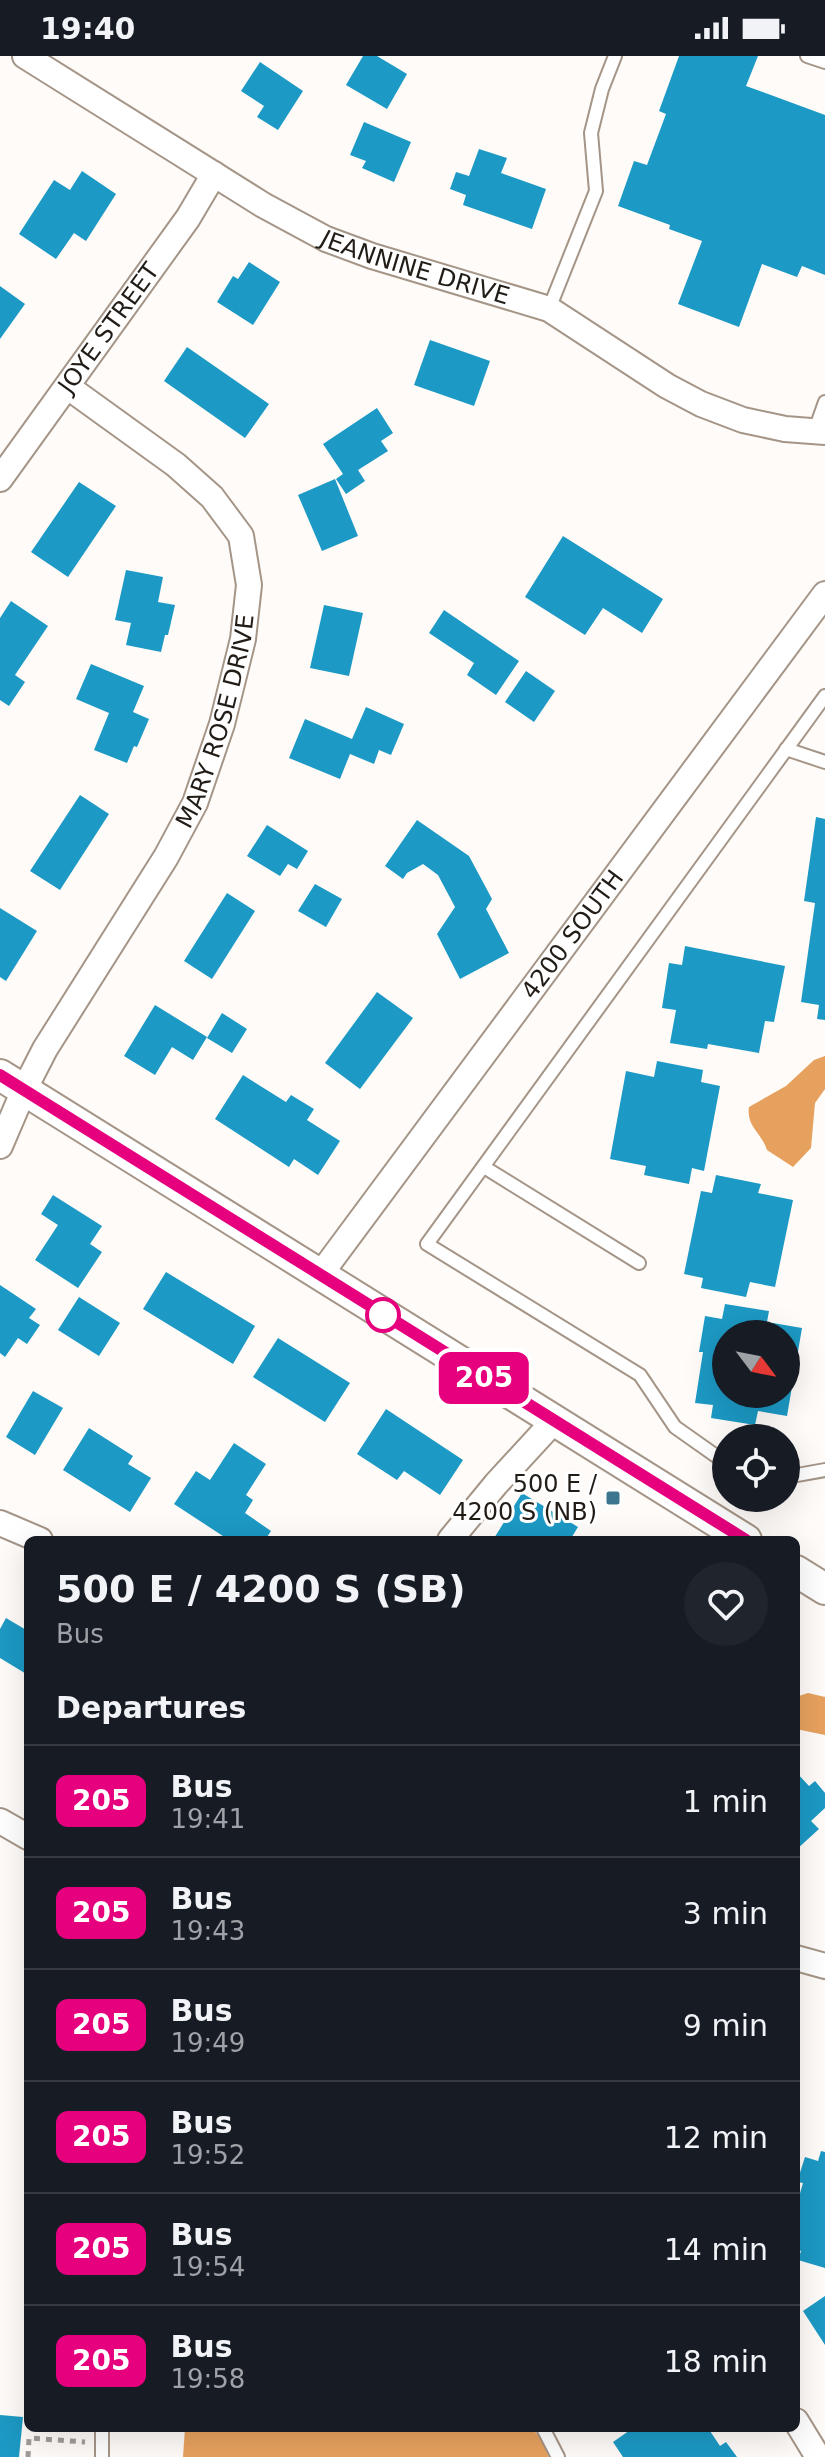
<!DOCTYPE html>
<style>
:root{--surface:#171b24;--page:#20242c;--text:#f1f3f6;--muted:#9ea1a6;--line:#363941}
body{margin:0;font-family:"DejaVu Sans",sans-serif;background:var(--page);color:var(--text);height:100vh;display:flex;flex-direction:column;font-size:30px;white-space:nowrap}
*{box-sizing:border-box;margin:0}
p{font-size:26px;color:var(--muted)}
.icon{flex:none;width:44px;height:44px;fill:none;stroke:currentColor;stroke-width:2;stroke-linecap:round;stroke-linejoin:round}
.map{position:relative;flex:1;overflow:hidden}
.panel{position:absolute;left:24px;top:1480px;width:776px;height:896px;display:flex;flex-direction:column;background:var(--surface);border-radius:12px;box-shadow:0 8px 32px #0002}
.panel>*{flex:none}
.badge{padding:0 16px;border-radius:12px;font-size:28px;line-height:52px}
.needle{width:52px;rotate:122deg}
.controls{position:absolute;left:712px;top:1264px;display:grid;gap:16px}
.controls a{display:grid;place-items:center;width:88px;height:88px;border-radius:50%;background:var(--surface);box-shadow:0 8px 32px #0002;font-size:40px}
.map>.badge{position:absolute;translate:-50% -50%;box-shadow:0 0 0 4px #fff}
h2{padding:0 32px;font-size:30px;line-height:72px}
.round{display:grid;place-items:center;flex:none;width:84px;height:84px;border-radius:42px;background:var(--page)}
.overview{display:flex;align-items:center;justify-content:space-between;height:136px;padding:0 32px}
h1{font-size:38px;font-weight:800;line-height:60px}
ul{padding:0;list-style:none}
li{display:flex;align-items:center;gap:24px;height:112px;padding:0 32px;border-top:2px solid var(--line)}
li div{flex:1}
li b{display:block;font-size:30px}
li em{font-style:normal}
li .badge{min-width:88px;font-weight:700;text-align:center}
.status{display:flex;justify-content:space-between;align-items:center;height:56px;padding:0 40px;background:var(--surface);direction:ltr}
.status svg{height:22px;fill:currentColor}
.map>svg:first-child{display:block}
</style>
<div class="status"><b>19:40</b><svg viewBox="0 0 49 12"><path d="M0 12V9h3v3zM5 12V6h3v6zM10 12V3h3v9zM15 12V0h3v12zM26 1h20v11H26zM47 4h2v5h-2z"/></svg></div>
<div class="map">
<svg width="825" height="2401" viewBox="0 0 825 2401">
<rect width="100%" height="100%" fill="#fefbf8"/>
<!-- water -->
<g fill="#e7a15e">
<path d="M 825,1000 L 825,1033 L 815,1047 L 811,1092 L 793,1111 L 767,1094 C 762,1077 746,1071 749,1051 L 786,1030 L 814,1004 Z"/>
<polygon points="808,1637 825,1641 825,1679 796,1673 796,1641"/>
<polygon points="185,2372 532,2372 542,2384 549,2401 183,2401"/>
</g>
<!-- building -->
<g fill="#1c99c4" fill-rule="evenodd">
<polygon points="363,0 377,0 407,18 387,53 346,29"/>
<polygon points="679,0 758,0 746,30 825,59 825,219 802,210 797,221 762,208 739,271 678,248 702,185 669,173 670,169 618,150 634,105 647,109 666,58 659,55"/>
<polygon points="260,6 303,35 278,74 257,61 264,50 241,35"/>
<polygon points="364,66 411,86 394,126 362,112 366,105 350,99"/>
<polygon points="479,93 507,102 501,117 546,133 532,173 463,149 466,139 450,133 456,116 469,120"/>
<polygon points="82,115 116,138 86,185 74,177 56,203 19,178 54,124 70,134"/>
<polygon points="249,206 280,226 253,269 217,246 233,220 238,223"/>
<polygon points="0,230 25,248 0,283"/>
<polygon points="430,284 490,305 474,350 414,329"/>
<polygon points="187,291 269,348 245,382 164,325"/>
<polygon points="377,352 393,377 381,385 388,395 358,414 365,425 346,438 336,423 343,418 323,388"/>
<polygon points="335,423 358,480 322,495 298,439"/>
<polygon points="79,426 116,450 68,521 31,496"/>
<polygon points="563,480 663,543 642,577 603,552 585,579 525,541"/>
<polygon points="126,514 163,521 158,546 175,549 168,579 165,579 161,596 126,589 131,567 115,564"/>
<polygon points="11,545 48,570 15,619 25,626 9,650 0,644 0,562"/>
<polygon points="324,549 363,557 349,620 310,612"/>
<polygon points="444,554 519,605 496,639 467,619 474,607 429,577"/>
<polygon points="91,608 144,630 133,656 149,663 137,691 134,690 127,707 94,694 109,657 76,643"/>
<polygon points="526,615 555,635 534,666 505,646"/>
<polygon points="366,651 404,668 391,699 379,694 374,708 350,698 340,723 289,702 305,663 352,683"/>
<polygon points="80,739 109,758 60,834 30,815"/>
<polygon points="816,761 825,763 825,964 817,963 819,949 801,946 815,847 804,845"/>
<polygon points="417,764 469,800 492,843 486,853 509,897 460,923 437,878 455,851 438,819 423,808 407,817 403,823 385,810"/>
<polygon points="267,769 308,795 297,813 288,808 280,820 247,800"/>
<polygon points="315,828 342,843 326,871 298,855"/>
<polygon points="227,837 255,855 212,923 184,905"/>
<polygon points="0,852 37,875 6,925 0,921"/>
<polygon points="685,890 785,910 774,966 765,965 759,997 708,988 707,993 670,987 676,954 662,952 669,907 682,909"/>
<polygon points="377,936 413,962 360,1033 325,1007"/>
<polygon points="155,949 207,981 193,1004 172,991 155,1019 124,1000"/>
<polygon points="222,957 247,973 232,997 207,982"/>
<polygon points="657,1005 703,1014 701,1026 720,1030 704,1115 692,1112 689,1128 644,1119 646,1110 610,1103 626,1015 654,1021"/>
<polygon points="243,1019 286,1046 291,1039 314,1053 307,1064 340,1085 318,1119 294,1103 289,1111 215,1063"/>
<polygon points="716,1119 761,1128 758,1137 793,1144 775,1231 750,1226 746,1241 701,1232 703,1222 684,1218 701,1135 712,1137"/>
<polygon points="53,1139 102,1170 90,1188 102,1196 78,1232 35,1204 58,1169 41,1158"/>
<polygon points="166,1216 255,1270 233,1308 143,1253"/>
<polygon points="0,1229 36,1253 29,1262 40,1269 27,1288 18,1282 5,1301 0,1297"/>
<polygon points="79,1241 120,1267 99,1300 58,1274"/>
<path d="M 725,1248 L 769,1255 L 767,1266 L 802,1272 L 787,1360 L 758,1355 L 755,1369 L 711,1362 L 713,1349 L 695,1347 L 703,1296 L 699,1296 L 705,1260 L 722,1263 ZM 726,1278 L 786,1278 L 786,1338 L 726,1338 Z"/>
<polygon points="278,1282 350,1327 325,1366 253,1321"/>
<polygon points="33,1335 63,1352 35,1399 6,1381"/>
<polygon points="386,1353 463,1404 440,1439 404,1415 397,1424 357,1398"/>
<polygon points="89,1372 133,1400 128,1408 151,1422 130,1456 63,1414"/>
<polygon points="234,1387 266,1408 246,1439 253,1444 245,1457 271,1475 265,1484 229,1484 174,1448 196,1415 210,1424"/>
<polygon points="522,1437 578,1471 570,1484 493,1484"/>
<polygon points="6,1562 28,1575 28,1619 0,1602 0,1573"/>
<polygon points="796,1716 809,1730 815,1725 825,1737 825,1752 811,1765 819,1773 796,1794"/>
<polygon points="821,2095 825,2096 825,2212 798,2204 801,2195 796,2193 796,2151 803,2127 797,2126 805,2101 818,2105"/>
<polygon points="825,2240 825,2289 803,2255"/>
<polygon points="0,2359 23,2361 19,2401 0,2401"/>
<polygon points="633,2372 708,2372 720,2390 726,2386 737,2401 623,2401 613,2386"/>
</g>
<g fill="none" stroke-linecap="round" stroke-linejoin="round">
<defs>
<g id="service">
<polyline points="807,0 825,6"/>
<polyline points="549,253 596,135 591,77 602,33 615,0"/>
<polyline points="814,377 825,346"/>
<polyline points="786,693 825,706"/>
<polyline points="484,1111 639,1207"/>
<polyline points="726,1407 675,1371 640,1319 427,1188 825,640"/>
<polyline points="786,1421 825,1414"/>
<polyline points="102,2372 102,2401"/>
<polyline points="543,2372 558,2401"/>
</g>
<g id="minor">
<path id="s1" d="M 25,0 L 263,149 L 326,183 L 372,200 L 549,253 L 667,330 L 701,348 L 743,364 L 785,373 L 825,376"/>
<path id="s2" d="M 0,423 L 188,162 L 214,118"/>
<path id="s3" d="M 0,1090 L 24,1034 L 45,993 L 166,801 L 195,747 L 222,668 L 243,583 L 249,529 L 241,480 L 212,441 L 176,409 L 68,331"/>
<path id="s4" d="M 320,1219 L 825,538"/>
<polyline points="0,1467 40,1484"/>
<polyline points="450,1484 496,1428 554,1365"/>
<polyline points="0,1765 28,1781"/>
<polyline points="796,1902 825,1910"/>
<polyline points="796,2365 818,2401"/>
</g>
<g id="tertiary">
<polyline points="0,1019 746,1484"/>
<polyline points="796,1515 825,1533"/>
</g>
</defs>
<!-- service casing -->
<use href="#service" stroke="#a59587" stroke-width="16"/>
<!-- minor casing -->
<use href="#minor" stroke="#a59587" stroke-width="28"/>
<!-- tertiary casing -->
<use href="#tertiary" stroke="#a59587" stroke-width="34"/>
<!-- path -->
<polyline stroke="#a09c98" stroke-width="5" stroke-dasharray="6 6" stroke-linecap="butt" points="28,2401 29,2382 85,2386"/>
<!-- service -->
<use href="#service" stroke="#fff" stroke-width="12"/>
<!-- minor -->
<use href="#minor" stroke="#fff" stroke-width="24"/>
<!-- tertiary -->
<use href="#tertiary" stroke="#fff" stroke-width="30"/>
</g>
<g fill="none" stroke-linecap="round" stroke-linejoin="round">
<defs>
<polyline id="line" points="0,1019 746,1484"/>
</defs>
<!-- line casing -->
<use href="#line" stroke="#fff" stroke-width="18"/>
<!-- line -->
<use href="#line" stroke="#e6007e" stroke-width="12"/>
</g>
<!-- markers -->
<circle fill="#fff" stroke="#e6007e" stroke-width="4" cx="383" cy="1259" r="16"/>
<rect fill="#3b758e" stroke="#fff" stroke-width="3" x="605" y="1434" width="16" height="16" rx="4"/>
<g text-anchor="middle" stroke-width="6" stroke-linejoin="round" paint-order="stroke">
<!-- street labels -->
<g font-size="24" fill="#221c17" stroke="#fff">
<text dy="8" stroke="none"><textPath href="#s1" startOffset="446">JEANNINE DRIVE</textPath></text>
<text dy="8" stroke="none"><textPath href="#s2" startOffset="186">JOYE STREET</textPath></text>
<text dy="8" stroke="none"><textPath href="#s3" startOffset="480">MARY ROSE DRIVE</textPath></text>
<text dy="8" stroke="none"><textPath href="#s4" startOffset="424">4200 SOUTH</textPath></text>
</g>
<!-- poi labels -->
<g font-size="24" fill="#221c17" stroke="#fff" text-anchor="end">
<text x="597" y="1436">500 E /<tspan x="597" dy="28">4200 S (NB)</tspan></text>
</g>
</g>
</svg>
<div class="controls">
<a><svg class="needle" viewBox="-14 -14 28 28"><path d="M0-13l5 13h-10z" fill="#e53935"/><path d="M0 13l5-13h-10z" fill="#9ea1a6"/></svg></a>
<a><svg class="icon" aria-label="locate" viewBox="0 0 24 24"><circle cx="12" cy="12" r="6"/><path d="M12 2v4M12 18v4M2 12h4M18 12h4"/></svg></a>
</div>
<b class="badge" style="left:484px;top:1322px;background:#e6007e;color:#fff">205</b>
<section class="panel">
<div class="overview"><div><h1>500 E / 4200 S (SB)</h1><p>Bus</p></div><a class="round"><svg class="icon" aria-label="heart" viewBox="0 0 24 24"><path d="M12 20l-8-8c-3-5 5-10 8-4 3-6 11-1 8 4z"/></svg></a></div>
<h2>Departures</h2>
<ul>
<li><span class="badge" style="background:#e6007e;color:#fff">205</span><div><b>Bus</b><p>19:41</p></div><em>1 min</em></li>
<li><span class="badge" style="background:#e6007e;color:#fff">205</span><div><b>Bus</b><p>19:43</p></div><em>3 min</em></li>
<li><span class="badge" style="background:#e6007e;color:#fff">205</span><div><b>Bus</b><p>19:49</p></div><em>9 min</em></li>
<li><span class="badge" style="background:#e6007e;color:#fff">205</span><div><b>Bus</b><p>19:52</p></div><em>12 min</em></li>
<li><span class="badge" style="background:#e6007e;color:#fff">205</span><div><b>Bus</b><p>19:54</p></div><em>14 min</em></li>
<li><span class="badge" style="background:#e6007e;color:#fff">205</span><div><b>Bus</b><p>19:58</p></div><em>18 min</em></li>
</ul>
</section>
</div>
